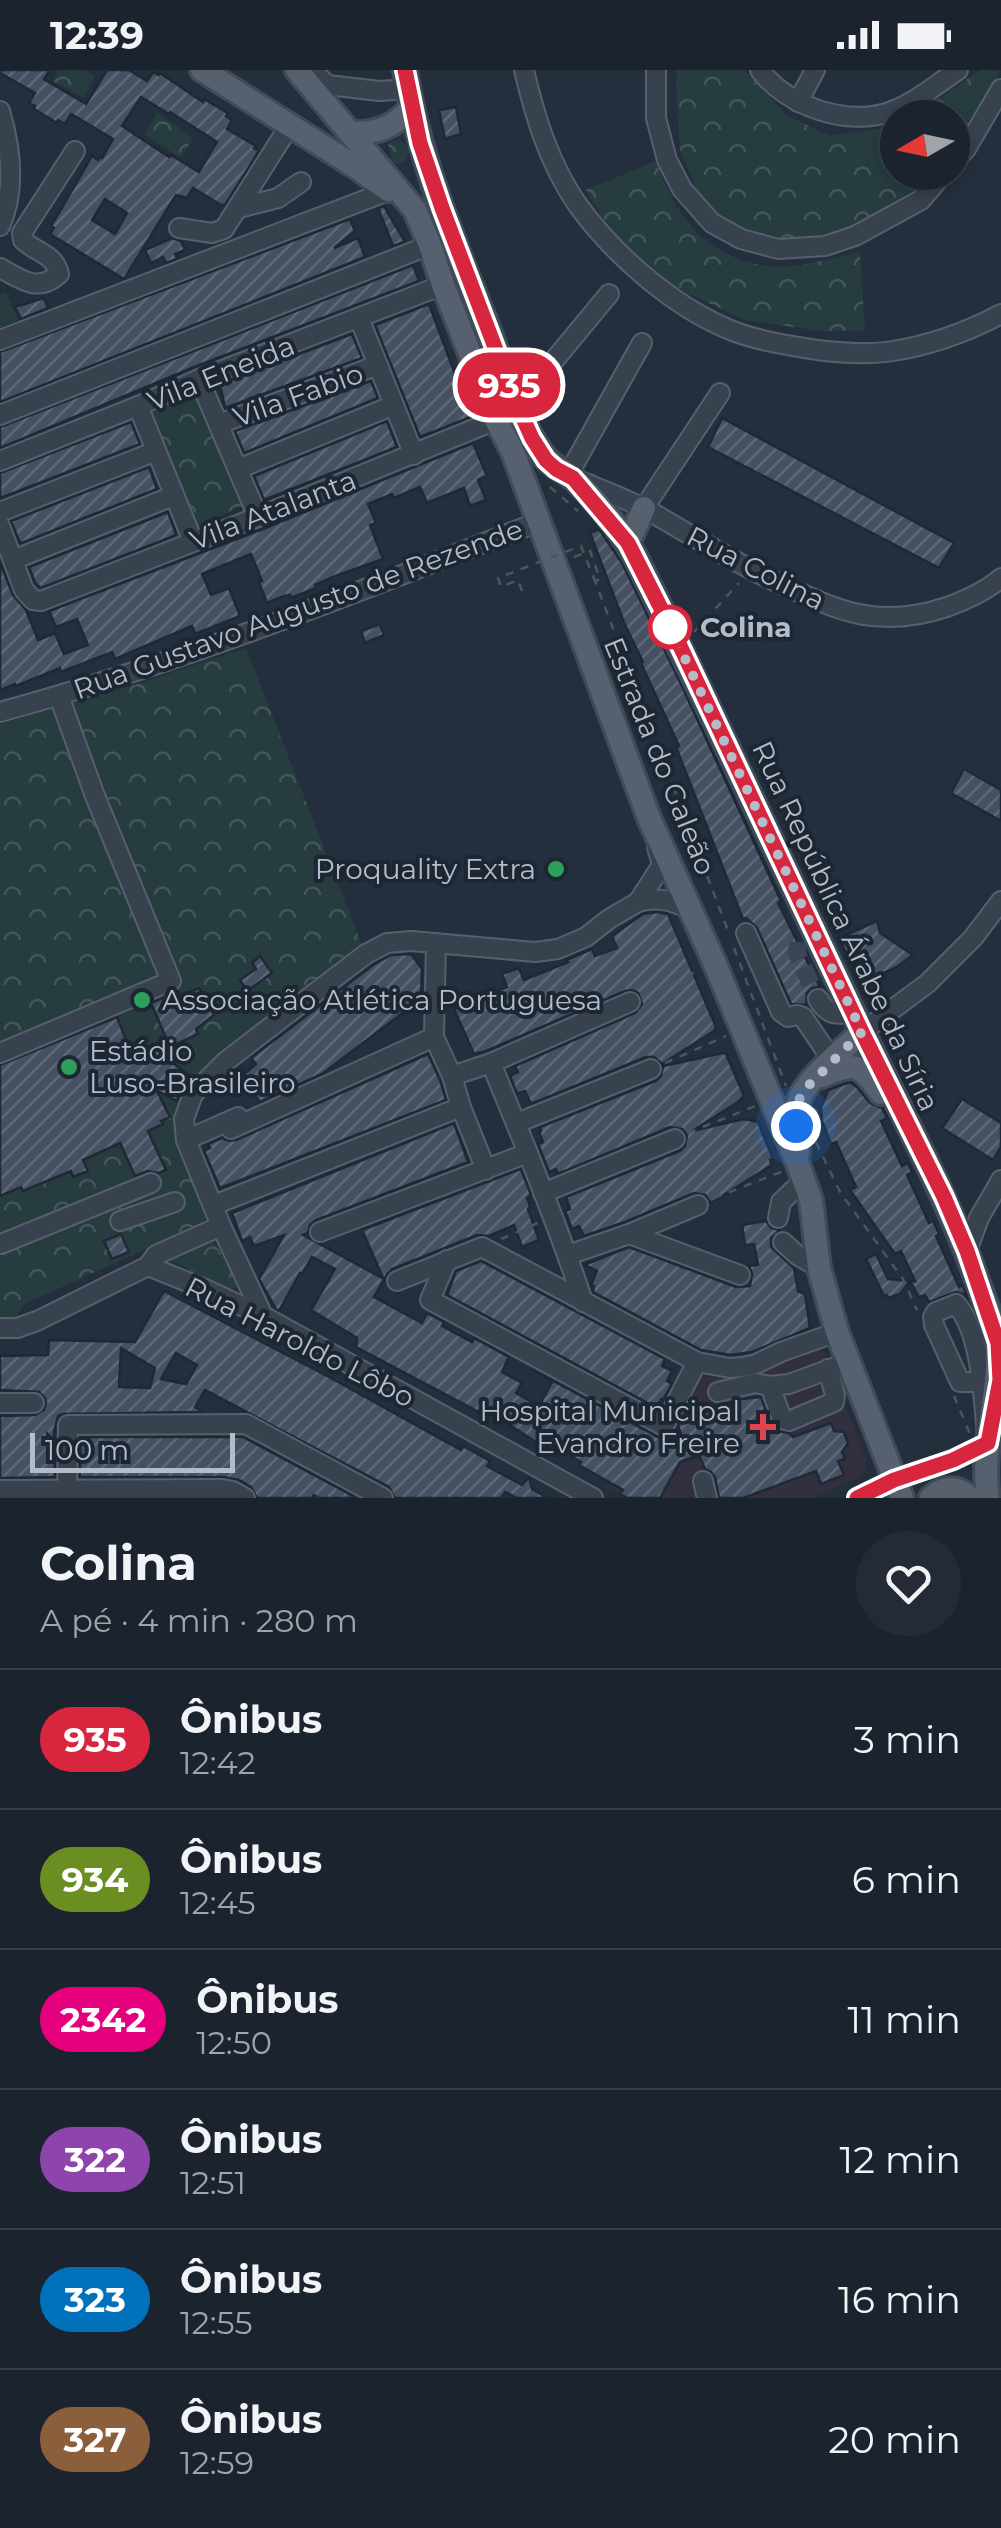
<!DOCTYPE html>
<html lang="pt">
<meta charset="utf-8">
<style>
:root{--surface:#1b232e;--page:#242b36;--text:#f1f3f6;--muted:#a0a4aa;--line:#39404a}
body{margin:0;font-family:Montserrat,sans-serif;background:var(--page);color:var(--text);height:100vh;display:flex;flex-direction:column;font-size:38px;white-space:nowrap}
*{box-sizing:border-box;margin:0}
p{font-size:32px;color:var(--muted)}
.icon{flex:none;width:55px;height:55px;fill:none;stroke:currentColor;stroke-width:2;stroke-linecap:round;stroke-linejoin:round}
.map{position:relative;height:1428px;overflow:hidden}
.side{display:flex;flex-direction:column;background:var(--surface);flex:1}
.side>*{flex:none}
.badge{padding:0 20px;border-radius:32px;font-size:35px;line-height:65px}
.needle{width:65px;rotate:261deg}
.controls{position:absolute;left:880px;top:30px;display:grid;gap:20px}
.controls a{display:grid;place-items:center;width:90px;height:90px;border-radius:50%;background:var(--surface);box-shadow:0 5px 15px #0003,0 0 0 2px var(--line);font-size:50px}
.scale{position:absolute;left:30px;bottom:25px;width:205px;box-sizing:border-box;padding-left:10px;border:5px solid #b4bcc9;border-top:0;font-size:28px;line-height:35px;white-space:nowrap;color:#b4bcc9;-webkit-text-stroke:8px #1d2633;paint-order:stroke}
.you{position:absolute;width:50px;height:50px;margin:-25px;border:8px solid #fff;border-radius:50%;background:#1a73e8;box-shadow:0 0 0 15px #1a73e833}
.map>.badge{position:absolute;translate:-50% -50%;box-shadow:0 0 0 5px #fff}
.round{display:grid;place-items:center;flex:none;width:105px;height:105px;border-radius:52px;background:var(--page)}
.head{display:flex;align-items:center;justify-content:space-between;height:170px;padding:0 40px}
h1{font-size:48px;font-weight:700;line-height:75px}
ul{padding:0;list-style:none}
li{display:flex;align-items:center;gap:30px;height:140px;padding:0 40px;border-top:2px solid var(--line)}
li div{flex:1}
li b{display:block;font-size:38px}
li em{font-style:normal}
li .badge{min-width:110px;font-weight:700;text-align:center}
.status{display:flex;justify-content:space-between;align-items:center;height:70px;padding:0 50px;background:var(--surface);direction:ltr}
.status svg{height:28px;fill:currentColor}
.map>svg:first-child{display:block}
</style>
<div class="status"><b>12:39</b><svg viewBox="0 0 49 12"><path d="M0 12V9h3v3zM5 12V6h3v6zM10 12V3h3v9zM15 12V0h3v12zM26 1h20v11H26zM47 4h2v5h-2z"/></svg></div>
<div class="map">
<svg width="1001" height="1428" viewBox="0 0 1001 1428">
<defs>
<pattern id="forest-crowns" width="20" height="18" patternUnits="userSpaceOnUse" patternTransform="scale(2.5)"><rect width="20" height="18" fill="#263c3f"/><path d="M2 6a3 3 0 1 1 6 0M12 15a3 3 0 1 1 6 0" fill="none" stroke="#435659"/></pattern>
<pattern id="building-hatch" width="6" height="6" patternUnits="userSpaceOnUse" patternTransform="scale(2.5)"><rect width="6" height="6" fill="#455162"/><path d="M-1 1l2-2M0 6l6-6M5 7l2-2" fill="none" stroke="#5d6877"/></pattern>
</defs>
<rect width="100%" height="100%" fill="#242f3e"/>
<!-- medical -->
<polygon fill="#32303f" points="818,1279 824,1283 866,1389 866,1398 859,1407 810,1428 628,1428 607,1417 643,1350 669,1364 700,1306 726,1308 745,1306"/>
<!-- grass -->
<polygon fill="#263c3f" points="6,222 18,250 0,258 0,224"/>
<!-- forest -->
<g fill="url(#forest-crowns)">
<polygon points="58,0 85,0 95,6 84,28 53,11"/>
<polygon points="677,0 744,0 786,45 830,66 897,56 898,102 935,103 917,124 866,153 811,169 763,170 731,159 703,135 680,79 676,14"/>
<polygon points="980,0 999,0 994,16 953,82 952,48 911,48"/>
<polygon points="157,43 193,68 181,88 145,65"/>
<polygon points="399,69 406,75 409,83 405,92 396,94 392,92 388,73"/>
<path d="M 656,91 C 675,146 706,188 768,196 C 798,199 831,188 860,182 L 865,261 L 820,261 L 745,250 L 679,219 L 620,176 L 586,120 Z"/>
<polygon points="195,321 245,434 197,457 147,344"/>
<polygon points="167,433 182,469 92,485 35,524 24,496 36,486"/>
<polygon points="246,578 363,878 183,1029 207,1140 204,1153 24,1234 15,1248 0,1249 0,654 144,612"/>
<polygon points="213,1170 239,1215 229,1221 171,1190 200,1172"/>
</g>
<!-- building -->
<g fill="url(#building-hatch)" stroke="#1f2835" stroke-width="2.5" fill-rule="evenodd">
<path d="M 0,0 L 50,0 L 44,9 L 86,34 L 107,0 L 129,0 L 147,11 L 153,2 L 159,5 L 160,3 L 203,32 L 204,29 L 228,43 L 226,46 L 232,50 L 227,59 L 256,76 L 254,78 L 259,81 L 225,135 L 221,135 L 193,118 L 187,128 L 176,125 L 124,209 L 50,164 L 54,158 L 51,156 L 92,86 L 98,90 L 100,87 L 102,88 L 113,69 L 71,44 L 65,54 L 58,50 L 57,53 L 34,39 L 35,36 L 29,33 L 35,23 L 0,3 ZM 141,27 L 169,44 L 170,42 L 217,72 L 199,102 L 171,85 L 169,87 L 122,56 ZM 105,129 L 127,143 L 115,164 L 92,150 Z"/>
<polygon points="456,37 461,64 445,69 439,40"/>
<polygon points="384,136 405,172 393,176 378,138"/>
<polygon points="350,149 355,161 334,178 358,168 365,187 0,332 0,282"/>
<polygon points="172,168 181,171 185,180 175,184 177,189 166,193 163,187 151,193 145,180"/>
<polygon points="413,195 419,211 194,297 0,378 0,357"/>
<polygon points="44,228 48,238 21,249 15,237"/>
<polygon points="429,234 471,347 420,367 375,255"/>
<polygon points="352,264 362,288 225,338 220,314"/>
<polygon points="371,311 378,328 244,383 235,361"/>
<polygon points="722,348 954,473 939,498 708,377"/>
<polygon points="387,351 397,377 264,430 254,406"/>
<polygon points="131,352 140,374 0,428 0,403"/>
<polygon points="473,373 487,406 478,410 486,430 470,436 464,418 427,433 420,417 394,428 392,424 368,434 376,453 370,455 383,489 333,507 315,515 316,518 291,528 290,525 284,526 267,533 259,512 262,511 251,484 202,504 211,525 229,518 240,546 195,564 192,556 115,589 112,582 61,602 60,598 16,616 15,614 0,620 0,492 13,525 26,540 38,570 55,563 64,584 88,575 77,549 56,557 49,541 263,459"/>
<polygon points="149,397 157,419 22,473 19,471 11,451"/>
<polygon points="168,442 176,464 174,466 41,518 35,513 29,497"/>
<polygon points="599,459 622,493 680,612 781,831 778,833 820,917 812,918 807,923 806,935 791,934 757,858 746,848 743,849 676,677 679,676 641,593 643,592 625,555 590,463"/>
<polygon points="380,554 384,565 365,573 361,561"/>
<polygon points="964,699 1001,720 1001,751 951,723"/>
<polygon points="657,842 668,844 716,957 714,961 662,994 654,987 646,987 531,1034 525,1021 517,1024 510,1006 518,1002 515,996 635,943 642,934 638,923 632,920 625,921 486,981 474,984 454,939 507,917 502,904 519,898 524,910 568,892 566,890 592,879 595,886 617,878 612,866 643,844"/>
<polygon points="877,851 880,863 913,885 898,896 861,914 839,868"/>
<polygon points="411,884 422,899 421,929 322,1004 260,1032 246,1014 250,1012 244,1004 256,994 251,988 373,895 391,885"/>
<polygon points="260,886 272,903 247,921 240,910 256,899 252,893"/>
<polygon points="199,918 214,945 196,959 198,964 170,977 151,933 178,921 181,926"/>
<polygon points="117,947 129,977 134,975 139,986 164,975 174,994 192,1007 182,1019 177,1031 157,1021 170,1047 161,1051 163,1054 148,1061 166,1100 158,1103 147,1101 135,1106 120,1073 83,1090 88,1101 73,1107 71,1101 23,1121 21,1117 0,1126 0,995"/>
<polygon points="723,983 726,984 744,1026 738,1032 692,1061 744,1049 758,1052 773,1089 770,1090 772,1095 711,1133 705,1125 694,1123 625,1152 584,1166 579,1156 572,1159 565,1141 570,1139 566,1127 680,1081 685,1076 687,1065 682,1059 670,1057 558,1104 556,1099 549,1102 538,1074 543,1072 539,1062 541,1061 540,1057 656,1011 661,1006 663,996"/>
<polygon points="428,984 440,1010 446,1030 220,1118 204,1081 210,1078 208,1074 222,1068 229,1071 236,1070"/>
<polygon points="850,1012 857,1017 870,1033 882,1038 887,1048 881,1051 902,1096 908,1093 912,1102 907,1105 929,1153 933,1151 939,1164 936,1166 959,1217 963,1215 968,1230 963,1224 956,1222 929,1232 925,1225 919,1227 910,1211 900,1224 888,1228 887,1225 884,1226 866,1189 876,1184 888,1209 915,1211 901,1181 895,1184 850,1120 856,1117 836,1072 831,1074 822,1051 821,1038 828,1020"/>
<polygon points="962,1029 1001,1053 1001,1077 993,1090 942,1058"/>
<polygon points="454,1053 468,1092 316,1150 310,1155 308,1163 303,1165 384,1209 374,1227 422,1253 427,1243 444,1252 442,1256 472,1272 474,1268 509,1287 502,1302 522,1313 516,1323 539,1336 552,1312 531,1299 658,1367 668,1368 686,1378 678,1356 680,1352 741,1329 761,1327 770,1353 778,1361 789,1363 793,1367 831,1353 834,1361 844,1362 848,1373 842,1382 845,1389 838,1391 844,1405 821,1414 816,1401 743,1428 719,1428 715,1407 711,1402 705,1399 699,1385 680,1392 660,1428 628,1428 620,1424 623,1420 579,1395 581,1392 572,1387 574,1383 548,1369 547,1372 541,1368 538,1373 482,1338 479,1342 356,1277 357,1268 311,1240 335,1199 312,1187 302,1204 300,1203 279,1241 276,1239 259,1209 284,1165 254,1176 250,1167 242,1171 232,1143"/>
<polygon points="521,1099 531,1125 527,1128 530,1136 528,1139 539,1170 522,1177 514,1155 489,1166 477,1165 392,1199 387,1204 384,1210 362,1160"/>
<polygon points="766,1151 771,1158 780,1160 771,1168 771,1177 794,1198 798,1221 805,1224 810,1258 752,1282 731,1285 701,1280 593,1222 594,1216 591,1215 597,1201 584,1195 629,1177 736,1217 750,1216 752,1204 749,1196 758,1195 754,1174 745,1175 742,1155"/>
<polygon points="121,1164 129,1182 112,1189 104,1171"/>
<polygon points="481,1191 665,1289 662,1296 672,1301 667,1311 672,1314 663,1330 661,1329 657,1338 447,1225 456,1201"/>
<path d="M 164,1221 L 331,1308 L 439,1368 L 461,1380 L 463,1376 L 490,1391 L 487,1396 L 522,1415 L 529,1407 L 532,1419 L 548,1428 L 517,1428 L 505,1422 L 501,1428 L 395,1428 L 389,1417 L 205,1320 L 195,1337 L 203,1342 L 63,1344 L 58,1346 L 54,1362 L 55,1407 L 0,1408 L 0,1346 L 35,1345 L 44,1340 L 46,1334 L 45,1328 L 39,1322 L 0,1320 L 0,1286 L 48,1285 L 49,1270 L 135,1272 ZM 121,1278 L 155,1298 L 150,1318 L 119,1317 ZM 176,1283 L 197,1295 L 186,1314 L 161,1309 Z"/>
<polygon points="80,1367 243,1367 357,1428 319,1428 314,1425 312,1428 257,1428 251,1417 239,1410 223,1407 80,1407"/>
</g>
<g fill="none" stroke-linecap="round" stroke-linejoin="round">
<!-- minor-tunnel -->
<polyline stroke="#3a4453" stroke-width="18" stroke-dasharray="18 9" stroke-linecap="butt" points="798,872 797,884 818,929"/>
<defs>
<g id="minor">
<polyline points="310,0 328,15 379,21 408,19"/>
<path d="M 524,0 C 535,47 549,93 577,134 C 613,184 671,235 728,259 C 756,271 788,275 817,280 C 842,283 869,285 893,281 C 931,275 967,262 1001,244"/>
<polyline points="656,0 656,48 667,90 682,119 712,153 741,169 778,179 825,176 855,166 921,130 945,102"/>
<path d="M 760,0 C 786,36 849,58 892,41 C 916,32 937,14 958,0"/>
<polyline points="798,32 815,0"/>
<path d="M 0,41 C 11,78 16,120 0,156"/>
<polyline points="952,94 966,79 1001,19"/>
<polyline points="239,138 278,128 301,112"/>
<polyline points="179,158 212,163 224,159 290,55"/>
<path d="M 0,198 C 22,210 38,223 59,204 C 54,183 36,183 23,170 L 22,163 L 75,81"/>
<polyline points="359,248 414,385"/>
<polyline points="0,270 388,121"/>
<polyline points="199,309 258,447"/>
<polyline points="517,335 609,224"/>
<polyline points="138,336 193,471"/>
<polyline points="0,345 430,175"/>
<polyline points="219,354 378,295"/>
<polyline points="0,391 138,336 199,309 443,215"/>
<polyline points="238,399 394,335"/>
<polyline points="568,405 642,273"/>
<path d="M 578,410 C 602,420 627,429 649,441 C 690,464 728,489 770,509 C 835,539 874,561 947,537 C 966,530 986,521 1001,508"/>
<polyline points="644,438 720,323"/>
<polyline points="0,442 154,382"/>
<polyline points="0,456 24,520 33,530 41,531 258,447 496,350"/>
<polyline points="13,490 173,426"/>
<path d="M 0,642 C 184,592 361,521 538,452"/>
<path d="M 657,777 L 662,795 L 638,832 C 657,827 671,830 689,839"/>
<polyline points="746,863 781,942 788,947 797,945 803,947 832,990"/>
<path d="M 818,929 C 829,947 835,944 854,943"/>
<polyline points="862,962 928,913 973,868 1001,831"/>
<polyline points="0,983 171,911 95,726 59,626"/>
<polyline points="491,993 630,932"/>
<polyline points="452,1006 461,1037 486,1100"/>
<polyline points="517,1053 651,999"/>
<polyline points="231,1059 434,967"/>
<polyline points="186,1070 238,1047"/>
<path d="M 528,1083 C 547,1132 567,1181 583,1232"/>
<polyline points="543,1123 675,1069"/>
<polyline points="214,1135 461,1037"/>
<polyline points="778,1148 781,1132 804,1110"/>
<polyline points="120,1151 175,1132"/>
<polyline points="320,1162 528,1083 491,993 452,1006 434,967 436,873"/>
<polyline points="629,1164 740,1205"/>
<polyline points="783,1172 797,1185 819,1198"/>
<polyline points="1,1174 151,1113"/>
<polyline points="967,1181 979,1148 1001,1110"/>
<polyline points="568,1185 629,1164 698,1135"/>
<polyline points="447,1190 430,1230 664,1356 697,1292"/>
<polyline points="148,1196 156,1185 221,1156"/>
<polyline points="397,1211 482,1177 697,1292 730,1298 742,1297 756,1294 781,1282 837,1262"/>
<polyline points="263,1246 221,1156 186,1070 184,1049 193,1024 225,992 290,942 366,884 387,873 412,871 535,882 558,879 586,867 609,849 638,832"/>
<polyline points="0,1258 17,1258 37,1251 148,1196 205,1219 263,1246 593,1428"/>
<polyline points="770,1316 782,1349 789,1351 834,1332 835,1325 828,1299"/>
<polyline points="718,1322 755,1313 770,1316 789,1314 849,1292"/>
<polyline points="0,1333 34,1333"/>
<polyline points="703,1411 707,1428"/>
<polyline points="0,1420 223,1419 233,1421 245,1428"/>
<polyline points="67,1428 68,1355 246,1354 383,1428"/>
<path d="M 857,1428 L 893,1410 L 953,1390 L 988,1373 C 983,1332 983,1265 956,1234 L 936,1242 L 933,1247 L 934,1255 L 960,1312 L 980,1312 L 1000,1305"/>
</g>
<g id="major">
<polyline points="202,0 356,97 388,120"/>
<polyline points="297,0 415,140 430,175 443,215 496,350 513,382 649,748 715,894 798,1094 811,1130 819,1198 837,1262 902,1428"/>
<path d="M 405,0 C 419,91 456,176 489,261 C 505,302 517,350 544,386 C 552,397 564,400 574,409 C 594,426 622,463 635,486 C 714,645 787,806 864,965 C 903,1047 948,1127 978,1213 C 985,1232 993,1251 997,1270 C 1001,1323 980,1375 988,1428"/>
<path d="M 350,63 C 376,64 395,57 412,37"/>
<polyline points="628,473 644,438"/>
<path d="M 822,1006 C 855,991 860,994 881,1023"/>
<path d="M 798,1081 C 797,1066 793,1047 798,1033 C 805,1009 843,980 862,962"/>
<path d="M 931,1428 C 943,1416 958,1416 970,1428"/>
</g>
</defs>
<!-- minor casing -->
<use href="#minor" stroke="#565f6c" stroke-width="22"/>
<!-- major casing -->
<use href="#major" stroke="#414a57" stroke-width="28"/>
<!-- path -->
<g stroke="#44595c" stroke-width="2.5" stroke-dasharray="8 8" stroke-linecap="butt">
<polyline points="550,417 578,441"/>
<polyline points="574,487 590,481 600,509 595,511 730,866"/>
<polyline points="694,562 739,513"/>
<polyline points="734,878 786,1016"/>
<polyline points="643,926 699,900"/>
<polyline points="665,993 726,966"/>
<polyline points="814,1039 816,1040 815,1060"/>
<polyline points="688,1063 755,1036"/>
<polyline points="816,1072 840,1122 903,1209 917,1240"/>
<polyline points="714,1128 781,1102"/>
<polyline points="501,1169 540,1152"/>
<polyline points="954,1326 970,1364"/>
</g>
<!-- minor -->
<use href="#minor" stroke="#38414e" stroke-width="18"/>
<!-- major -->
<use href="#major" stroke="#56606e" stroke-width="22"/>
<!-- path-bridge -->
<polyline stroke="#44595c" stroke-width="2.5" stroke-dasharray="8 8" stroke-linecap="butt" points="522,521 518,510 501,517 498,508 581,476 595,511"/>
</g>
<g fill="none" stroke-linecap="round" stroke-linejoin="round">
<defs>
<polyline id="line" points="405,0 420,73 442,138 517,335 532,368 546,390 556,399 573,408 628,473 681,578 862,962 944,1127 967,1181 998,1273 1000,1310 988,1373 953,1390 894,1410 857,1428"/>
</defs>
<!-- line casing -->
<use href="#line" stroke="#fff" stroke-width="22"/>
<!-- line -->
<use href="#line" stroke="#d7263d" stroke-width="15"/>
<!-- walk -->
<polyline stroke="#b4bcc9" stroke-width="10" stroke-dasharray="0 18" points="670,557 862,962 804,1020 798,1032 796,1056"/>
</g>
<!-- markers -->
<circle fill="#fff" stroke="#d7263d" stroke-width="5" cx="670" cy="557" r="20"/>
<g fill="#2e9e5b" stroke="#1d2633" stroke-width="4">
<circle cx="556" cy="799" r="10"/>
<circle cx="142" cy="930" r="10"/>
<circle cx="69" cy="997" r="10"/>
</g>
<path fill="#e0444e" stroke="#1d2633" stroke-width="4" d="M758 1342h10v10h10v10h-10v10h-10v-10h-10v-10h10z"/>
<g text-anchor="middle" stroke-width="8" stroke-linejoin="round" paint-order="stroke">
<!-- street labels -->
<g font-size="28" fill="#b4bcc9" stroke="#1d2633">
<text transform="translate(221 303) rotate(-22)" y="10">Vila Eneida</text>
<text transform="translate(298 325) rotate(-20)" y="10">Vila Fabio</text>
<text transform="translate(273 440) rotate(-21)" y="10">Vila Atalanta</text>
<text transform="translate(756 498) rotate(27)" y="10">Rua Colina</text>
<text transform="translate(298 539) rotate(-20)" y="10">Rua Gustavo Augusto de Rezende</text>
<text transform="translate(660 686) rotate(68)" y="10">Estrada do Galeão</text>
<text transform="translate(846 856) rotate(65)" y="10">Rua República Árabe da Síria</text>
<text transform="translate(300 1272) rotate(27)" y="10">Rua Haroldo Lôbo</text>
</g>
<!-- stop labels -->
<g font-size="28" font-weight="bold" fill="#b4bcc9" stroke="#1d2633" text-anchor="start">
<text x="700" y="567">Colina</text>
</g>
<!-- poi labels -->
<g font-size="28" fill="#b4bcc9" stroke="#1d2633" text-anchor="end">
<text x="536" y="809">Proquality Extra</text>
<text x="162" y="940" text-anchor="start">Associação Atlética Portuguesa</text>
<text x="89" y="991" text-anchor="start">Estádio<tspan x="89" dy="32">Luso-Brasileiro</tspan></text>
<text x="740" y="1351">Hospital Municipal<tspan x="740" dy="32">Evandro Freire</tspan></text>
</g>
</g>
</svg>
<div class="controls">
<a><svg class="needle" viewBox="-14 -14 28 28"><path d="M0-13l5 13h-10z" fill="#e53935"/><path d="M0 13l5-13h-10z" fill="#a0a4aa"/></svg></a>
</div>
<div class="scale">100 m</div>
<div class="you" style="left:796px;top:1056px"></div>
<b class="badge" style="left:509px;top:315px;background:#d7263d;color:#fff">935</b>
</div>
<section class="side">
<div class="head"><div><h1>Colina</h1><p>A pé · 4 min · 280 m</p></div><a class="round"><svg class="icon" aria-label="heart" viewBox="0 0 24 24"><path d="M12 20l-8-8c-3-5 5-10 8-4 3-6 11-1 8 4z"/></svg></a></div>
<ul>
<li><span class="badge" style="background:#d7263d;color:#fff">935</span><div><b>Ônibus</b><p>12:42</p></div><em>3 min</em></li>
<li><span class="badge" style="background:#6b8e23;color:#fff">934</span><div><b>Ônibus</b><p>12:45</p></div><em>6 min</em></li>
<li><span class="badge" style="background:#e6007e;color:#fff">2342</span><div><b>Ônibus</b><p>12:50</p></div><em>11 min</em></li>
<li><span class="badge" style="background:#8e44ad;color:#fff">322</span><div><b>Ônibus</b><p>12:51</p></div><em>12 min</em></li>
<li><span class="badge" style="background:#0072bc;color:#fff">323</span><div><b>Ônibus</b><p>12:55</p></div><em>16 min</em></li>
<li><span class="badge" style="background:#8b5e3c;color:#fff">327</span><div><b>Ônibus</b><p>12:59</p></div><em>20 min</em></li>
</ul>
</section>
